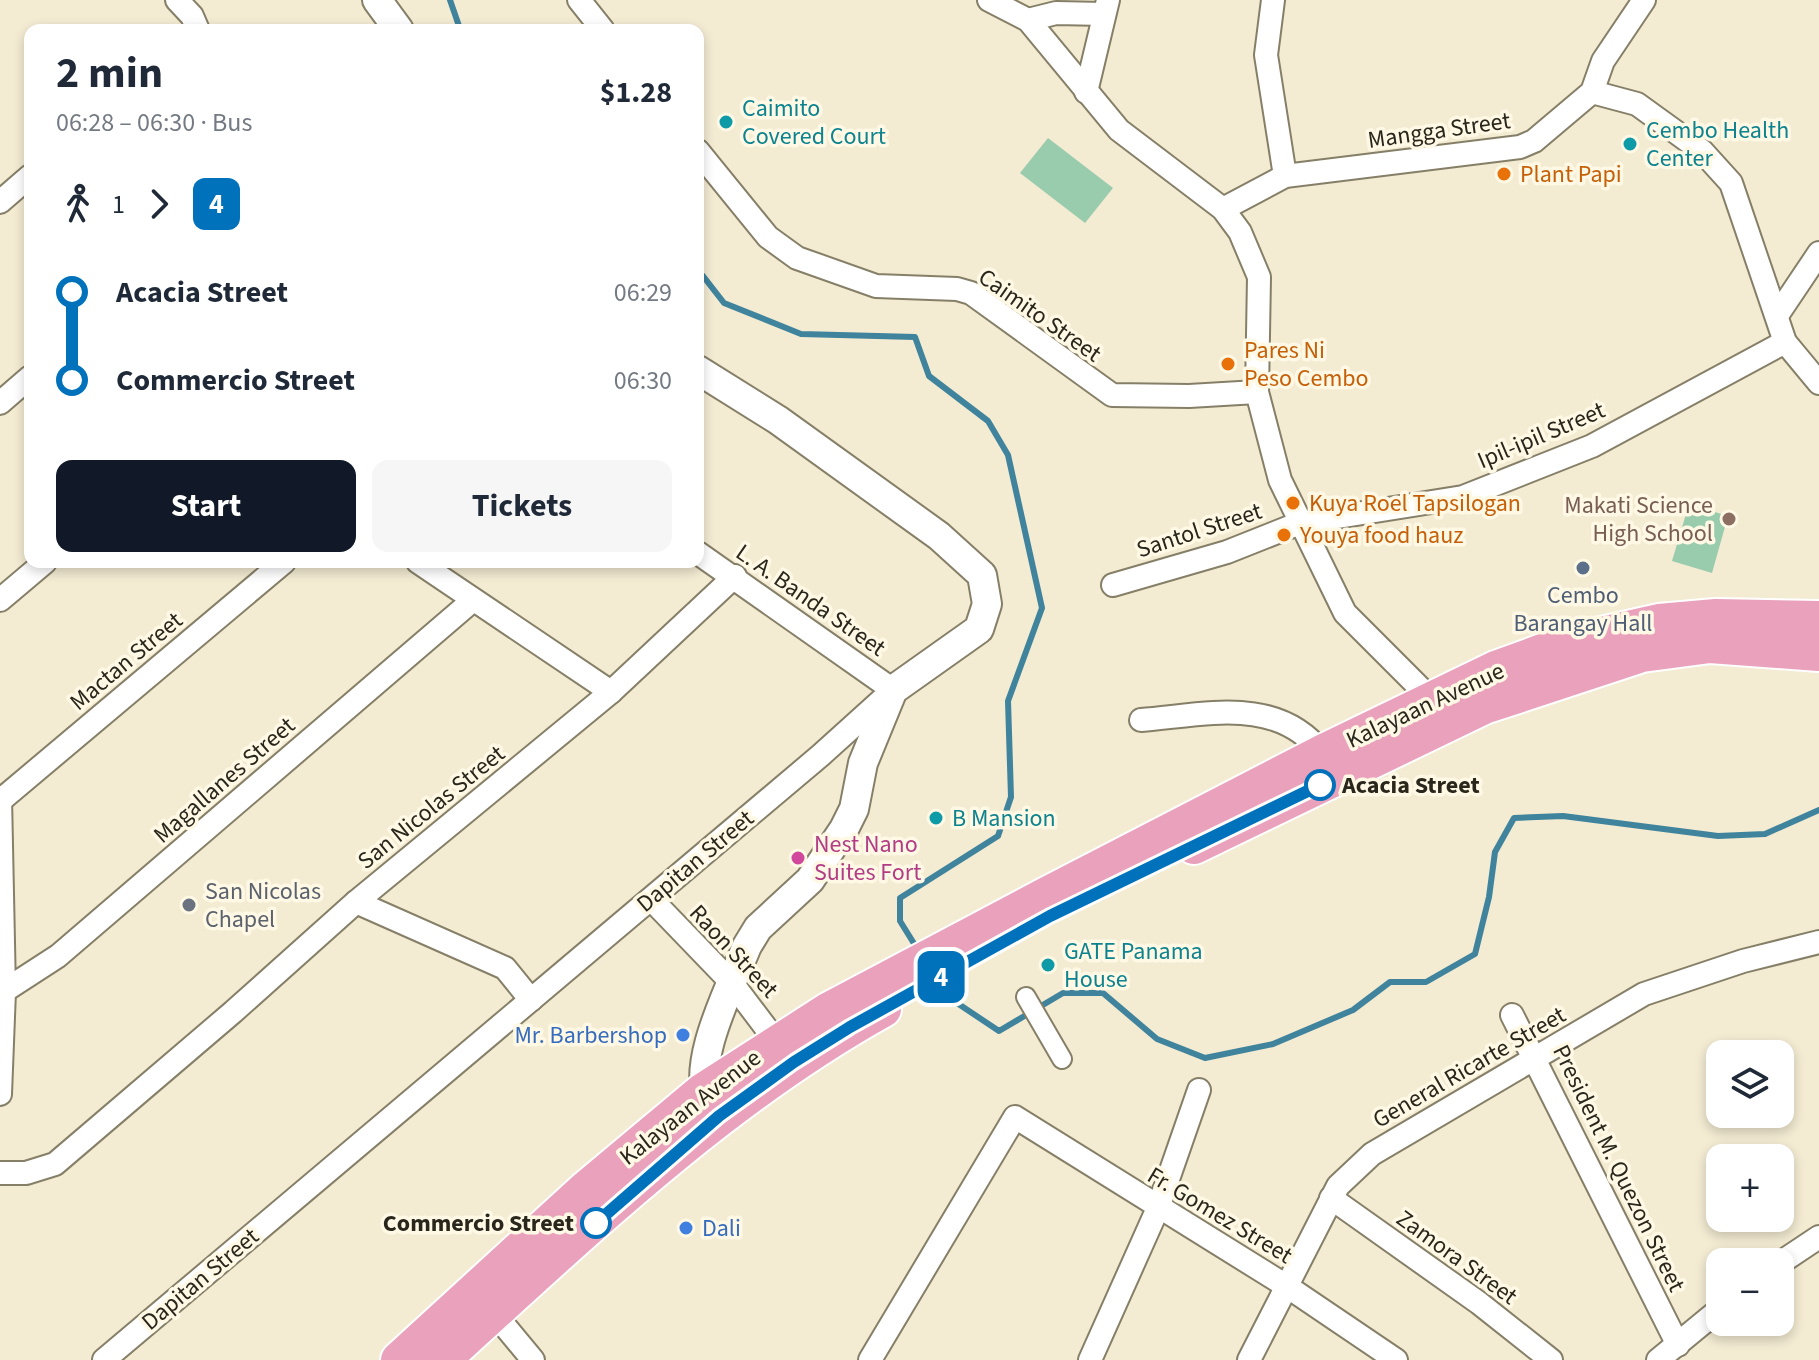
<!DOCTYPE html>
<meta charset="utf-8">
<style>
:root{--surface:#fff;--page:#f6f6f7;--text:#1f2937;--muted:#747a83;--accent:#111827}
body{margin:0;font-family:"Source Sans 3",sans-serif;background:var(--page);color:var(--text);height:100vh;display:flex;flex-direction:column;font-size:30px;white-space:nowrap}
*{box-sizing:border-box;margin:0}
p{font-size:26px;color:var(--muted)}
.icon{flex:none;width:44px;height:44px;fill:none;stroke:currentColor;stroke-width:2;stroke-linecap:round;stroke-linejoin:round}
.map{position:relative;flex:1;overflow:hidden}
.side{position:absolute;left:24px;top:24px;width:680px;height:544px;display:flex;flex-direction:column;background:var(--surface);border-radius:16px;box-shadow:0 4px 12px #0003}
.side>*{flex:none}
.badge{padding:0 16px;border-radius:12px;font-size:28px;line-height:52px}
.fabs{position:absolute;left:1706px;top:1040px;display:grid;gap:16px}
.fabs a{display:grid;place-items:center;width:88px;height:88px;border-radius:16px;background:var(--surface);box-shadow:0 4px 12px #0003;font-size:40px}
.map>.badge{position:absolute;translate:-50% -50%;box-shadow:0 0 0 4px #fff}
.legs{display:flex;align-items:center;gap:12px;height:88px;padding:0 32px;font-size:26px}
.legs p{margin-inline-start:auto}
.summary{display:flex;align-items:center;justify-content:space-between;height:136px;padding:0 32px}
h1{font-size:44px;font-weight:700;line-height:60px}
.button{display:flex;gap:16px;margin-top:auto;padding:16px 32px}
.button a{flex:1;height:92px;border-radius:16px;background:var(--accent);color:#fff;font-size:32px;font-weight:700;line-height:92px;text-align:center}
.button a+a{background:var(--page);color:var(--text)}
ul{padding:0 32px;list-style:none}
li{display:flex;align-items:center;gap:28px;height:88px;font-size:30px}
li i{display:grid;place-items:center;width:12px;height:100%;margin:0 10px;background:currentColor}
li i::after{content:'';width:20px;height:20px;margin:-10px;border:6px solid;border-radius:50%;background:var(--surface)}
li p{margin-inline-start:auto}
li:first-child i{background:linear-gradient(#0000 50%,currentColor 0)}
li:last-child i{background:linear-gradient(currentColor 50%,#0000 0)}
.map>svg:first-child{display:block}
</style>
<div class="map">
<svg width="1819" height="1360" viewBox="0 0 1819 1360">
<rect width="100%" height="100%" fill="#f3ebd2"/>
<!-- green -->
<g fill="#99cbad">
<polygon points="1048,138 1113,188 1085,223 1020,173"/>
<polygon points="1689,504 1728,516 1712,573 1672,561"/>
</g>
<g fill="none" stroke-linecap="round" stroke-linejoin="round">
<!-- stream -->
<g stroke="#3f839d" stroke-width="6">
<polyline points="450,0 459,26"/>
<polyline points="703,276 724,303 801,334 915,337 929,376 988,421 1008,455 1042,608 1008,701 1011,797 998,836 900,898 900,921 918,950"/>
<polyline points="930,970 945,995 999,1031 1063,993 1103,993 1157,1039 1205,1058 1273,1044 1353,1010 1390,982 1426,982 1475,954 1489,897 1495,852 1514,818 1563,816 1718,836 1765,834 1819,810"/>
</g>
<defs>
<polyline id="pedestrian" points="1026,997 1062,1059"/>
<g id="minor">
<polyline points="177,0 192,16 198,30"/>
<polyline points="579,0 603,30"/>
<polyline points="989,0 1028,20 1119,130 1223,209 1240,232 1259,277 1257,392 1280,480 1345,613 1432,700"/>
<polyline points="1273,0 1266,55 1285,176"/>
<polyline points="1028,20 1056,13 1104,14"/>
<polyline points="1086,92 1108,0"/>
<polyline points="1592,92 1637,104 1702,151 1731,183 1785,342 1819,383"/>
<polyline points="698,151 768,237 797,258 876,286 957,289 971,293 1112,395 1189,396 1257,392"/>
<polyline points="0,202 30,176"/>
<polyline points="1223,209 1285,176 1520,147 1534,141 1592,92 1603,61 1644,0"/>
<polyline points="1778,314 1819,253"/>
<polyline points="0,403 30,377"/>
<polyline points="418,562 611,692"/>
<polyline points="1113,585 1227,552 1300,523 1463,497 1592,446 1785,342"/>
<polyline points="0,600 45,562"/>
<path d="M 1141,720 C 1205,715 1277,695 1322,753"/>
<polyline points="0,797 4,991 0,1094"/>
<polyline points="1,800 284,562"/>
<polyline points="651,899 732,983 776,1041"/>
<polyline points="356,902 505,968 531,1000"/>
<polyline points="4,991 58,956 472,601"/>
<polyline points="1512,1015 1678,1345"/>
<polyline points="0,1173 26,1173 55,1164 233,1012 356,902 611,692 735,576"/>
<polyline points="1331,1198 1479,1303 1551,1360"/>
<polyline points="1780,1263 1819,1237"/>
<polyline points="494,1313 533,1360"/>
<polyline points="104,1360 821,755 893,690 698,553"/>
<polyline points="870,1360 1015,1117 1288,1287 1396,1360"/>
<polyline points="1090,1360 1158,1208 1199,1090"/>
<polyline points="1249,1360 1338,1186 1372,1154 1644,994 1743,961 1819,942"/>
<polyline points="1658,1360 1720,1309"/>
</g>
<g id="tertiary">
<polyline points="377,0 399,30"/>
<path d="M 698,370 L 778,420 L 939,536 L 982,575 L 987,604 L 979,629 L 893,690 L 863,763 L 854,809 L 844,829 L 810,880 L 758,928 L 747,946 C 732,984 687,1069 711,1105"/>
</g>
<g id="primary">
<polyline points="1194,846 1484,706 1642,654 1710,645 1819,653"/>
<polyline points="399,1360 586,1189 702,1092 828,1011 1047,895 1322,753 1496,669 1570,642 1659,622 1716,617 1819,619"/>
<path d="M 442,1360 C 581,1234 718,1101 883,1009"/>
</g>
</defs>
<!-- pedestrian casing -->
<use href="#pedestrian" stroke="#867f68" stroke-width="22"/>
<!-- minor casing -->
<use href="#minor" stroke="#867f68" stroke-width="26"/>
<!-- tertiary casing -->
<use href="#tertiary" stroke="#867f68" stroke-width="32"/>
<!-- primary casing -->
<use href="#primary" stroke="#fff" stroke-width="40"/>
<!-- pedestrian -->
<use href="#pedestrian" stroke="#fff" stroke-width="18"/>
<!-- minor -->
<use href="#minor" stroke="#fff" stroke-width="22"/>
<!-- tertiary -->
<use href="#tertiary" stroke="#fff" stroke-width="28"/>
<!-- primary -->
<use href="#primary" stroke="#eaa1bb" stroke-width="36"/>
</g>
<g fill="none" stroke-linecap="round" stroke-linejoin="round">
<defs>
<polyline id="line-1" points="596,1223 719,1116 794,1062 850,1027 1050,916 1320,785"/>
</defs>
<!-- line-1 casing -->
<use href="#line-1" stroke="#fff" stroke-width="18"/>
<!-- line-1 -->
<use href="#line-1" stroke="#0072bc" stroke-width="12"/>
</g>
<!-- markers -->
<g fill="#0f9aa8" stroke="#fef8e4" stroke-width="3">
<circle cx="726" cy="122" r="8"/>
<circle cx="1630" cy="144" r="8"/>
<circle cx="936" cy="818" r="8"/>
<circle cx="1048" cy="965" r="8"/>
</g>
<g fill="#e8710a" stroke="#fef8e4" stroke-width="3">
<circle cx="1504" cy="174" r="8"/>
<circle cx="1228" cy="364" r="8"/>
<circle cx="1293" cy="503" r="8"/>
<circle cx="1284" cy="535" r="8"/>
</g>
<circle fill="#8d6e63" stroke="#fef8e4" stroke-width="3" cx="1729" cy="519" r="8"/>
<circle fill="#5c6f8a" stroke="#fef8e4" stroke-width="3" cx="1583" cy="568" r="8"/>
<g fill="#fff" stroke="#0072bc" stroke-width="4">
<circle cx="1320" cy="785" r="14"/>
<circle cx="596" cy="1223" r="14"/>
</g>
<circle fill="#d1479c" stroke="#fef8e4" stroke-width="3" cx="798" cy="858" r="8"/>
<circle fill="#6b7280" stroke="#fef8e4" stroke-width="3" cx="189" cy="905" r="8"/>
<g fill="#3f7fe0" stroke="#fef8e4" stroke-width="3">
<circle cx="683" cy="1035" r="8"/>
<circle cx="686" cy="1228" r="8"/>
</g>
<g text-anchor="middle" stroke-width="7" stroke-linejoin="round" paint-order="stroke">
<!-- culture labels -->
<g font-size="24" fill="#0d838f" stroke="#fef8e4" text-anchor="start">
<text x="742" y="116">Caimito<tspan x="742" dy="28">Covered Court</tspan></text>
<text x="1646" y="138">Cembo Health<tspan x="1646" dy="28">Center</tspan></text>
<text x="952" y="826">B Mansion</text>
<text x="1064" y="959">GATE Panama<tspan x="1064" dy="28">House</tspan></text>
</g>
<!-- street labels -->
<g font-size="24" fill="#29261c" stroke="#fef8e4">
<text transform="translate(1439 130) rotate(-8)" y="8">Mangga Street</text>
<text transform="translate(1040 315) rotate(35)" y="8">Caimito Street</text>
<text transform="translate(1541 435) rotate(-23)" y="8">Ipil-ipil Street</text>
<text transform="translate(1199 530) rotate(-18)" y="8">Santol Street</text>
<text transform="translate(811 600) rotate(35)" y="8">L. A. Banda Street</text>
<text transform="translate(126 661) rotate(-40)" y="8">Mactan Street</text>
<text transform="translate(1425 705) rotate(-25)" y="8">Kalayaan Avenue</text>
<text transform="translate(224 780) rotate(-41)" y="8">Magallanes Street</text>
<text transform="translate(431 807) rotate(-39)" y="8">San Nicolas Street</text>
<text transform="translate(695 861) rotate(-40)" y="8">Dapitan Street</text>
<text transform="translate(734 951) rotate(47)" y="8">Raon Street</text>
<text transform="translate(1469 1067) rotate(-30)" y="8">General Ricarte Street</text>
<text transform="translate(690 1107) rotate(-38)" y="8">Kalayaan Avenue</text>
<text transform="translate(1619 1168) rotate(64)" y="8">President M. Quezon Street</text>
<text transform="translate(1220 1215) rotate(31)" y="8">Fr. Gomez Street</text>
<text transform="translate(1457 1257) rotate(36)" y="8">Zamora Street</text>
<text transform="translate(200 1279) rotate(-40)" y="8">Dapitan Street</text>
</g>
<!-- food labels -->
<g font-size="24" fill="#c56008" stroke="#fef8e4" text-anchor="start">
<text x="1520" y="182">Plant Papi</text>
<text x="1244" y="358">Pares Ni<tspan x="1244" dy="28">Peso Cembo</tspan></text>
<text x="1309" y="511">Kuya Roel Tapsilogan</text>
<text x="1300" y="543">Youya food hauz</text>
</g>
<!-- education labels -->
<g font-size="24" fill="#785e54" stroke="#fef8e4" text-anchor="end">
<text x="1713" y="513">Makati Science<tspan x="1713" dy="28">High School</tspan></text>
</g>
<!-- service labels -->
<g font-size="24" fill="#4e5e75" stroke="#fef8e4">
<text x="1583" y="603">Cembo<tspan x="1583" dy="28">Barangay Hall</tspan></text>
</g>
<!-- stop labels -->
<g font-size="24" font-weight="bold" fill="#29261c" stroke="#fef8e4" text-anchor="start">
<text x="1342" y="793">Acacia Street</text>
<text x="574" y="1231" text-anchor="end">Commercio Street</text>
</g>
<!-- hotel labels -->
<g font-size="24" fill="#b23c85" stroke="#fef8e4" text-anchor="start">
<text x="814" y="852">Nest Nano<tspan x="814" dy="28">Suites Fort</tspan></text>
</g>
<!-- worship labels -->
<g font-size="24" fill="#5b616d" stroke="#fef8e4" text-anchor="start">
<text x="205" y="899">San Nicolas<tspan x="205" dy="28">Chapel</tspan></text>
</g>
<!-- shop labels -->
<g font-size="24" fill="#366cbe" stroke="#fef8e4" text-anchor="end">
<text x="667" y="1043">Mr. Barbershop</text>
<text x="702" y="1236" text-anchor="start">Dali</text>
</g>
</g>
</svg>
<div class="fabs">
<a><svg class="icon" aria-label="layers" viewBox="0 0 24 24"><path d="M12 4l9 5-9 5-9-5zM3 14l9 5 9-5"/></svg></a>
<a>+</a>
<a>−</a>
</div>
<b class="badge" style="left:941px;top:977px;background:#0072bc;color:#fff">4</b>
<section class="side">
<div class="summary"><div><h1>2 min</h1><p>06:28 – 06:30 · Bus</p></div><b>$1.28</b></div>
<div class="legs"><svg class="icon" aria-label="walk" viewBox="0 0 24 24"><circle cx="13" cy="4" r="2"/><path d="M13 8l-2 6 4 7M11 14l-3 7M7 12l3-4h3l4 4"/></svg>1<svg class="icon" aria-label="forward" viewBox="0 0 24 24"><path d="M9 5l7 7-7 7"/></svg><b class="badge" style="background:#0072bc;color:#fff">4</b></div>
<ul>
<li><i style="color:#0072bc"></i><b>Acacia Street</b><p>06:29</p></li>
<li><i style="color:#0072bc"></i><b>Commercio Street</b><p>06:30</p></li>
</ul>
<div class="button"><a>Start</a><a>Tickets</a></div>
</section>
</div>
